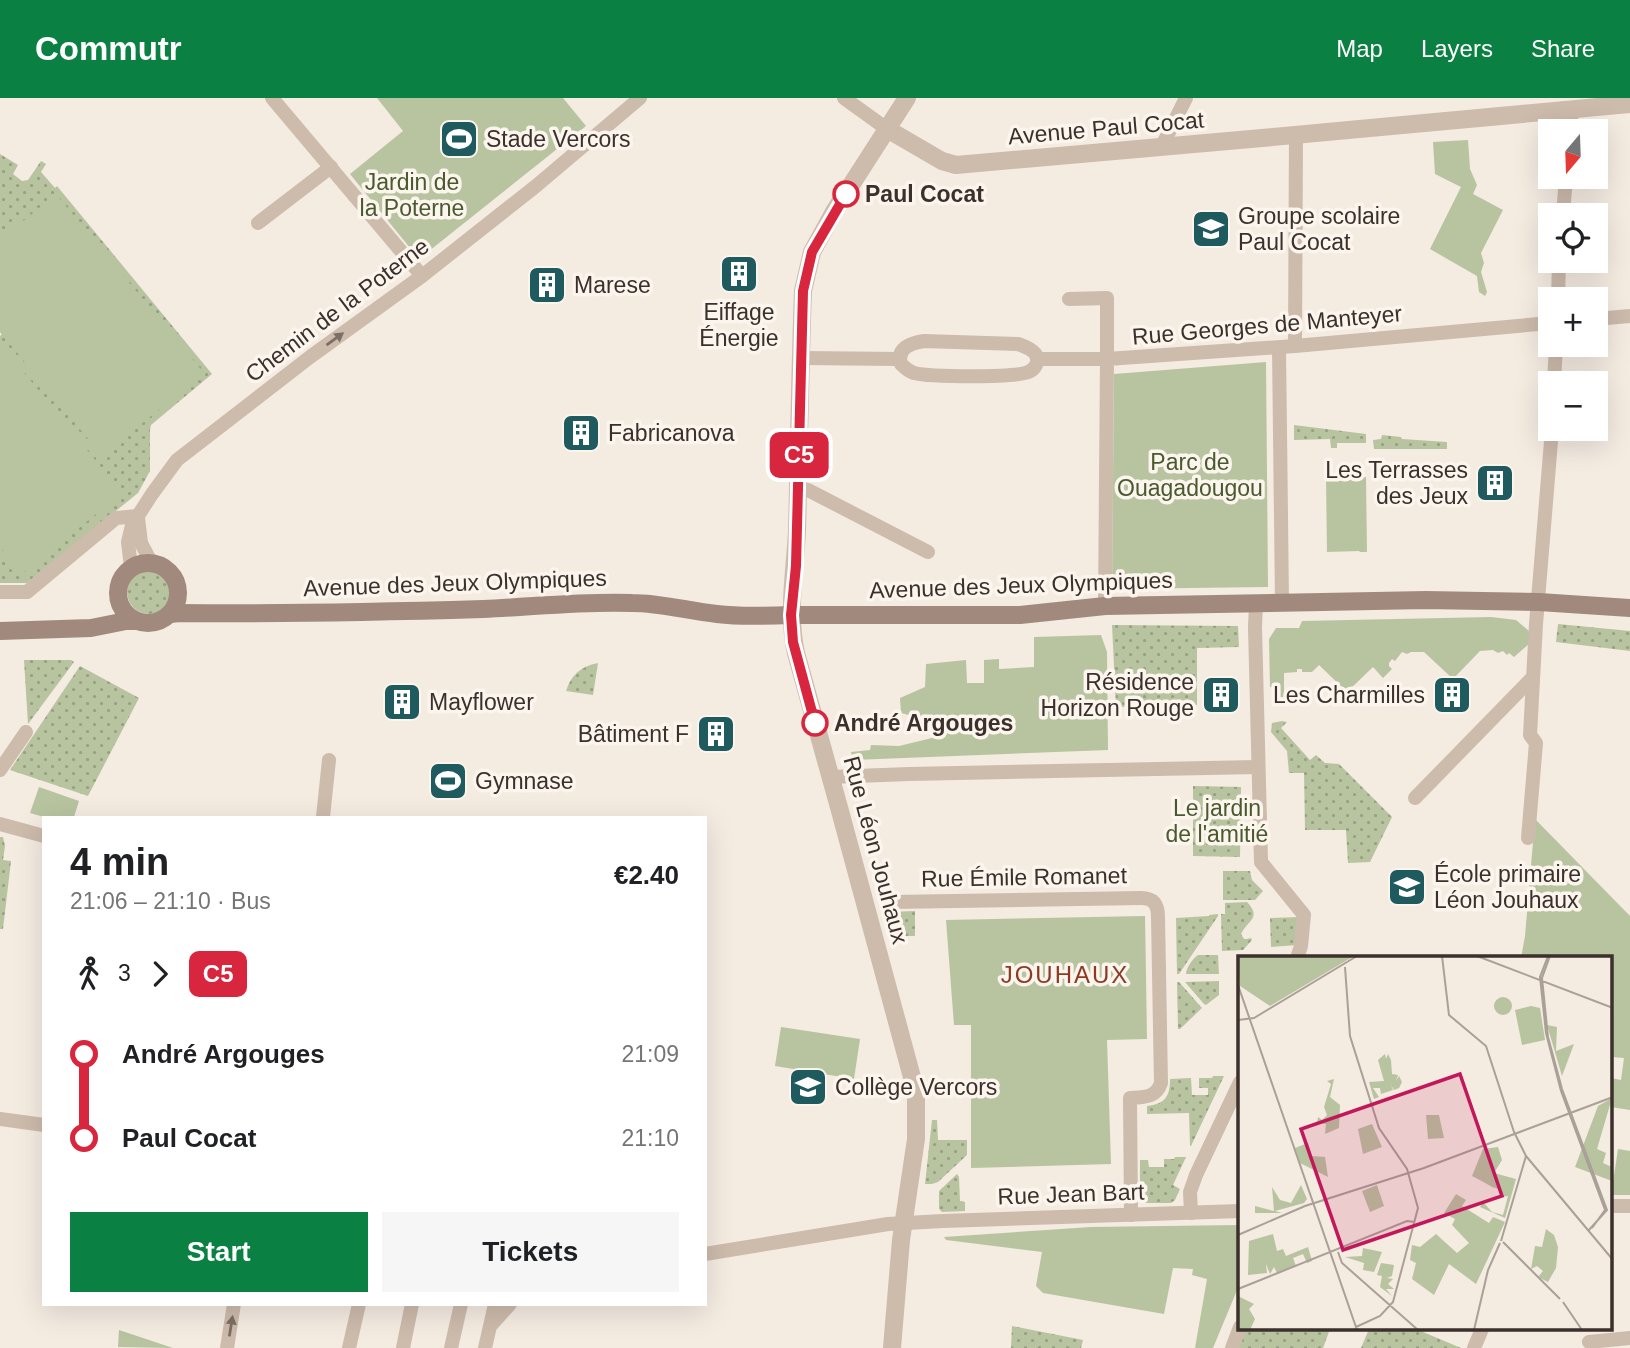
<!DOCTYPE html>
<meta charset="utf-8">
<style>
:root{--surface:#fff;--page:#f6f6f6;--text:#202124;--muted:#757577;--accent:#0b8043}
body{margin:0;font-family:Helvetica,sans-serif;background:var(--page);color:var(--text);height:100vh;display:flex;flex-direction:column;font-size:26px;white-space:nowrap}
*{box-sizing:border-box;margin:0}
p{font-size:23px;color:var(--muted)}
.icon{flex:none;width:38px;height:38px;fill:none;stroke:currentColor;stroke-width:2;stroke-linecap:round;stroke-linejoin:round}
.map{position:relative;flex:1;overflow:hidden}
.side{position:absolute;left:42px;top:718px;width:665px;height:490px;display:flex;flex-direction:column;background:var(--surface);border-radius:0px;box-shadow:0 7px 28px #0002}
.side>*{flex:none}
.badge{padding:0 14px;border-radius:10px;font-size:24px;line-height:46px}
.needle{width:46px;rotate:199deg}
.tools{position:absolute;left:1538px;top:21px;display:grid;gap:14px}
.tools a{display:grid;place-items:center;width:70px;height:70px;border-radius:0px;background:var(--surface);box-shadow:0 7px 28px #0002;font-size:35px}
.map>.badge{position:absolute;translate:-50% -50%;box-shadow:0 0 0 4px #fff}
.legs{display:flex;align-items:center;gap:10px;height:77px;padding:0 28px;font-size:23px}
.legs p{margin-inline-start:auto}
.head{display:flex;align-items:center;justify-content:space-between;height:119px;padding:0 28px}
h1{font-size:38px;font-weight:700;line-height:52px}
.button{display:flex;gap:14px;margin-top:auto;padding:14px 28px}
.button a{flex:1;height:80px;border-radius:0px;background:var(--accent);color:#fff;font-size:28px;font-weight:700;line-height:80px;text-align:center}
.button a+a{background:var(--page);color:var(--text)}
ul{padding:0 28px;list-style:none}
li{display:flex;align-items:center;gap:24px;height:84px;font-size:26px}
li i{display:grid;place-items:center;width:10px;height:100%;margin:0 9px;background:currentColor}
li i::after{content:'';width:18px;height:18px;margin:-9px;border:5px solid;border-radius:50%;background:var(--surface)}
li p{margin-inline-start:auto}
li:first-child i{background:linear-gradient(#0000 50%,currentColor 0)}
li:last-child i{background:linear-gradient(currentColor 50%,#0000 0)}
header{display:flex;align-items:center;gap:42px;box-sizing:border-box;height:98px;padding:0 35px;background:var(--accent);color:#fff}
header strong{font-size:33px}
nav{display:flex;gap:38px;margin-inline-start:auto;font-size:24px}
.map>svg:first-child{display:block}
</style>
<header>
<strong>Commutr</strong>
<nav><a>Map</a><a>Layers</a><a>Share</a></nav>
</header>
<div class="map">
<svg width="1630" height="1250" viewBox="0 0 1630 1250">
<defs>
<pattern id="grass-dots" width="8" height="8" patternUnits="userSpaceOnUse" patternTransform="scale(1.75)"><rect width="8" height="8" fill="#b8c4a0"/><path d="M2 2h.1M6 6h.1" fill="none" stroke="#97a083" stroke-width="1.8" stroke-linecap="round"/></pattern>
</defs>
<rect width="100%" height="100%" fill="#f4ebe1"/>
<!-- grass -->
<g fill="url(#grass-dots)">
<polygon points="0,56 18,67 13,76 22,83 28,82 41,63 46,66 41,74 55,90 57,88 212,276 151,327 150,332 150,373 138,395 27,485 0,485 0,238 2,236 0,234"/>
<polygon points="1294,327 1366,336 1366,345 1337,345 1337,350 1331,350 1330,341 1294,342"/>
<polygon points="1382,337 1401,339 1402,341 1447,344 1447,351 1374,351 1373,342 1381,341"/>
<circle cx="149" cy="494" r="22"/>
<polygon points="1558,526 1630,533 1630,553 1556,544"/>
<polygon points="1112,527 1238,528 1239,549 1197,550 1197,607 1116,609"/>
<polygon points="24,562 71,562 74,564 28,626"/>
<path d="M 598,565 L 593,597 L 566,593 C 571,577 581,568 598,565 Z"/>
<polygon points="80,568 139,600 88,698 10,672"/>
<polygon points="1282,623 1287,624 1281,630 1310,662 1316,657 1325,665 1339,666 1392,719 1370,764 1348,765 1346,732 1305,732 1304,675 1289,675 1287,653 1271,634 1272,625"/>
<polygon points="1193,688 1241,689 1240,759 1193,758"/>
<polygon points="0,739 3,739 5,748 3,762 11,763 3,831 0,831"/>
<polygon points="1223,773 1250,773 1252,782 1263,793 1255,802 1223,802"/>
<path d="M 1247,804 C 1262,820 1248,822 1241,836 L 1244,841 L 1247,841 L 1251,840 L 1252,842 L 1243,852 L 1222,853 L 1221,816 L 1225,816 L 1225,805 Z"/>
<polygon points="915,813 915,838 893,838 887,817 890,814"/>
<polygon points="1218,816 1218,818 1179,876 1177,876 1176,820 1209,818 1209,817"/>
<polygon points="1301,819 1297,847 1271,849 1270,820"/>
<path d="M 1198,857 L 1218,857 L 1219,876 L 1186,876 C 1186,870 1193,860 1198,857 Z"/>
<polygon points="1219,883 1219,897 1206,907 1204,906 1185,884"/>
<polygon points="1177,884 1179,884 1202,910 1180,931 1178,931"/>
<path d="M 1213,978 L 1224,978 L 1191,1048 L 1190,1048 L 1189,1015 L 1147,1016 L 1147,1008 C 1165,1006 1170,999 1170,981 L 1191,980 L 1192,997 L 1208,997 L 1208,990 L 1199,990 L 1199,980 L 1212,980 Z"/>
<polygon points="932,1022 937,1022 938,1042 967,1042 967,1057 938,1084 932,1086 925,1086"/>
<polygon points="1175,1059 1186,1059 1173,1087 1180,1091 1175,1102 1171,1105 1145,1105 1140,1098 1140,1062 1148,1062 1149,1069 1164,1069 1164,1061 1174,1061"/>
<polygon points="957,1076 959,1079 960,1103 965,1104 965,1113 942,1114 939,1111 939,1093"/>
<polygon points="1012,1228 1083,1242 1081,1250 1011,1250"/>
<polygon points="1246,1231 1330,1231 1323,1250 1239,1250"/>
<polygon points="1369,1231 1416,1231 1461,1250 1361,1250"/>
</g>
<!-- park -->
<g fill="#b8c4a0">
<polygon points="377,0 563,0 586,28 419,161 350,76 403,33"/>
<polygon points="1468,42 1470,71 1477,87 1473,96 1503,112 1481,155 1484,165 1481,174 1487,194 1485,198 1479,194 1477,178 1430,151 1461,89 1435,76 1433,44"/>
<polygon points="56,96 204,275 102,358 0,234 0,142"/>
<polygon points="0,245 122,395 22,476 0,449"/>
<polygon points="1266,264 1268,489 1112,491 1114,276"/>
<polygon points="1326,379 1366,379 1367,454 1360,454 1359,453 1327,454"/>
<polygon points="1491,519 1516,522 1529,533 1529,546 1514,559 1509,555 1507,557 1503,553 1498,555 1493,552 1480,553 1453,581 1424,554 1411,554 1407,556 1402,554 1395,563 1392,561 1389,565 1389,568 1392,571 1383,580 1373,569 1347,594 1319,567 1312,574 1302,574 1302,571 1297,571 1297,574 1284,575 1284,599 1280,599 1278,590 1270,589 1269,541 1276,530 1299,530 1302,523"/>
<polygon points="1101,537 1107,554 1108,652 853,662 851,654 870,652 871,647 899,648 932,640 932,623 901,615 900,600 925,589 926,566 966,562 967,585 984,585 984,562 999,561 999,571 1034,569 1034,539"/>
<polygon points="39,689 79,703 74,719 44,719 30,715"/>
<polygon points="1535,721 1630,818 1630,1012 1611,1009 1611,980 1621,982 1624,960 1611,959 1611,860 1521,860 1525,838"/>
<polygon points="1145,818 1147,941 1107,942 1111,1066 971,1070 971,927 954,927 946,822"/>
<polygon points="781,929 860,941 854,981 775,968"/>
<polygon points="1618,1051 1630,1053 1630,1097 1611,1097"/>
<polygon points="1240,1127 1240,1185 1213,1250 1195,1250 1207,1181 1192,1177 1193,1171 1173,1170 1164,1216 1043,1195 1036,1188 1042,1154 946,1142 944,1139 1091,1129"/>
<polygon points="119,1232 173,1250 118,1249"/>
</g>
<g fill="none" stroke-linecap="round" stroke-linejoin="round">
<!-- minor -->
<g stroke="#cdbbac" stroke-width="14">
<polyline points="272,0 422,178"/>
<polyline points="844,0 887,31"/>
<polyline points="1570,33 1572,12"/>
<polyline points="1161,50 1186,0"/>
<polyline points="1563,117 1566,79"/>
<polyline points="258,125 331,69"/>
<polyline points="1558,201 1559,163"/>
<polyline points="1596,221 1630,218"/>
<path d="M 924,243 L 1018,246 C 1027,249 1042,255 1036,267 C 1034,271 1031,273 1028,274 C 1015,280 929,279 914,275 C 908,273 905,270 901,266 C 896,250 911,245 924,243 Z"/>
<polyline points="1295,248 1296,36"/>
<polyline points="1279,250 1282,505"/>
<polyline points="801,260 899,261"/>
<polyline points="1037,261 1107,261 1107,200 1069,201"/>
<polyline points="1554,285 1556,247"/>
<polyline points="798,392 808,392 928,454"/>
<polyline points="138,420 141,445 151,464"/>
<polyline points="131,469 128,444 132,427 152,396 177,362 310,259 422,178 536,88 640,0"/>
<polyline points="0,494 27,494 116,420 138,418"/>
<polyline points="1256,506 1255,529 1261,764 1304,817 1301,848 1297,860"/>
<polyline points="1105,508 1107,261 1295,248 1550,225"/>
<polyline points="0,672 26,634"/>
<polyline points="830,679 909,676 1258,669"/>
<polyline points="1415,700 1533,579"/>
<polyline points="323,719 329,662"/>
<polyline points="0,726 44,738"/>
<polyline points="1528,740 1536,645 1530,637 1536,526 1552,331"/>
<path d="M 892,804 L 1141,800 C 1154,800 1158,807 1158,819 L 1161,985 C 1156,1000 1144,999 1130,1000 L 1131,1117"/>
<polyline points="0,1021 44,1027"/>
<polyline points="1611,1108 1630,1108"/>
<polyline points="1191,1115 1190,1094 1196,1077 1240,984"/>
<polyline points="705,1156 888,1126 943,1123 1240,1113"/>
<polyline points="492,1226 510,1206"/>
<polyline points="1589,1244 1630,1240"/>
<polyline points="227,1250 234,1206"/>
<polyline points="349,1250 359,1206"/>
<polyline points="403,1250 412,1206"/>
<polyline points="451,1250 461,1206"/>
<polyline points="485,1250 495,1206"/>
<polyline points="1232,1250 1240,1229"/>
<polyline points="1474,1250 1482,1231"/>
</g>
<!-- tertiary -->
<g stroke="#cdbbac" stroke-width="18">
<path d="M 887,31 L 942,63 L 956,67 C 1181,48 1405,27 1630,6"/>
<path d="M 892,1250 L 901,1142 L 916,1041 L 916,994 L 840,713 L 796,555 C 787,515 795,474 797,433 C 799,353 800,273 803,193 L 812,154 L 835,112 L 907,0"/>
</g>
<!-- secondary -->
<g stroke="#a18a7d" stroke-width="18">
<circle cx="148" cy="495" r="30"/>
<path d="M 170,516 L 180,515 C 281,516 382,514 483,511 C 533,509 582,503 632,505 C 661,505 688,513 717,516 C 741,519 766,518 791,517 L 1020,517 L 1105,508 L 1426,502 L 1539,504 L 1630,510"/>
<polyline points="0,533 91,530 126,523 136,523"/>
</g>
</g>
<!-- one-way arrows -->
<defs><path id="oneway-solid" d="M-6-.8H1V-3.2L6.5 0L1 3.2V.8H-6Z" transform="scale(1.75)"/></defs>
<g fill="#7d6f65">
<use href="#oneway-solid" transform="translate(335 241) rotate(-36)"/>
<use href="#oneway-solid" transform="translate(231 1228) rotate(-81)"/>
</g>
<g fill="none" stroke-linecap="round" stroke-linejoin="round">
<defs>
<polyline id="line-1" points="815,625 793,544 791,517 796,468 803,193 812,154 846,96"/>
</defs>
<!-- line-1 casing -->
<use href="#line-1" stroke="#fff" stroke-width="16"/>
<!-- line-1 -->
<use href="#line-1" stroke="#d7263d" stroke-width="10"/>
</g>
<!-- icons -->
<defs>
<symbol id="stadium-square" viewBox="-11 -11 22 22"><rect x="-9" y="-9" width="18" height="18" rx="4" fill="#1f5a5e" stroke="#fbf5ee"/><path d="M0-5a6.5 5 0 1 0 0 10a6.5 5 0 1 0 0-10ZM-3.5-1.8h7v3.6h-7Z" fill="#fff"/></symbol>
<symbol id="school-square" viewBox="-11 -11 22 22"><rect x="-9" y="-9" width="18" height="18" rx="4" fill="#1f5a5e" stroke="#fbf5ee"/><path d="M0-5L7-2L0 1L-7-2ZM-4 1L0 2.5L4 1V4Q0 6-4 4Z" fill="#fff"/></symbol>
<symbol id="building-square" viewBox="-11 -11 22 22"><rect x="-9" y="-9" width="18" height="18" rx="4" fill="#1f5a5e" stroke="#fbf5ee"/><path d="M-4-6H4V6H1V3H-1V6H-4ZM-2.5-4.3h1.7v1.8h-1.7ZM.8-4.3h1.7v1.8H.8ZM-2.5-1h1.7V.8h-1.7ZM.8-1h1.7V.8H.8Z" fill="#fff"/></symbol>
</defs>
<g fill-rule="evenodd">
<use href="#stadium-square" x="437" y="19" width="44" height="44"/>
<use href="#school-square" x="1189" y="109" width="44" height="44"/>
<use href="#building-square" x="717" y="154" width="44" height="44"/>
<use href="#building-square" x="525" y="165" width="44" height="44"/>
<use href="#building-square" x="559" y="313" width="44" height="44"/>
<use href="#building-square" x="1473" y="363" width="44" height="44"/>
<use href="#building-square" x="1199" y="575" width="44" height="44"/>
<use href="#building-square" x="1430" y="575" width="44" height="44"/>
<use href="#building-square" x="380" y="582" width="44" height="44"/>
<use href="#building-square" x="694" y="614" width="44" height="44"/>
<use href="#stadium-square" x="426" y="661" width="44" height="44"/>
<use href="#school-square" x="1385" y="767" width="44" height="44"/>
<use href="#school-square" x="786" y="967" width="44" height="44"/>
</g>
<!-- markers -->
<g fill="#fff" stroke="#d7263d" stroke-width="3.5">
<circle cx="846" cy="96" r="12"/>
<circle cx="815" cy="625" r="12"/>
</g>
<g text-anchor="middle" stroke-width="7" stroke-linejoin="round" paint-order="stroke">
<!-- street labels -->
<g font-size="23" fill="#3b302b" stroke="#fbf5ee">
<text transform="translate(1106 30) rotate(-5)" y="8">Avenue Paul Cocat</text>
<text transform="translate(337 212) rotate(-37)" y="8">Chemin de la Poterne</text>
<text transform="translate(1267 227) rotate(-5)" y="8">Rue Georges de Manteyer</text>
<text transform="translate(455 485) rotate(-2)" y="8">Avenue des Jeux Olympiques</text>
<text transform="translate(1021 487) rotate(-2)" y="8">Avenue des Jeux Olympiques</text>
<text transform="translate(876 752) rotate(75)" y="8">Rue Léon Jouhaux</text>
<text transform="translate(1024 779) rotate(-1)" y="8">Rue Émile Romanet</text>
<text transform="translate(1071 1096) rotate(-2)" y="8">Rue Jean Bart</text>
</g>
<!-- poi labels -->
<g font-size="23" fill="#3b302b" stroke="#fbf5ee" text-anchor="start">
<text x="486" y="49">Stade Vercors</text>
<text x="1238" y="126">Groupe scolaire<tspan x="1238" dy="26">Paul Cocat</tspan></text>
<text x="574" y="195">Marese</text>
<text x="739" y="222" text-anchor="middle">Eiffage<tspan x="739" dy="26">Énergie</tspan></text>
<text x="608" y="343">Fabricanova</text>
<text x="1468" y="380" text-anchor="end">Les Terrasses<tspan x="1468" dy="26">des Jeux</tspan></text>
<text x="1194" y="592" text-anchor="end">Résidence<tspan x="1194" dy="26">Horizon Rouge</tspan></text>
<text x="1425" y="605" text-anchor="end">Les Charmilles</text>
<text x="429" y="612">Mayflower</text>
<text x="689" y="644" text-anchor="end">Bâtiment F</text>
<text x="475" y="691">Gymnase</text>
<text x="1434" y="784">École primaire<tspan x="1434" dy="26">Léon Jouhaux</tspan></text>
<text x="835" y="997">Collège Vercors</text>
</g>
<!-- park labels -->
<g font-size="23" fill="#4a5a2e" stroke="#fbf5ee">
<text x="412" y="92">Jardin de<tspan x="412" dy="26">la Poterne</tspan></text>
<text x="1190" y="372">Parc de<tspan x="1190" dy="26">Ouagadougou</tspan></text>
<text x="1217" y="718">Le jardin<tspan x="1217" dy="26">de l'amitié</tspan></text>
</g>
<!-- stop labels -->
<g font-size="23" font-weight="bold" fill="#3b302b" stroke="#fbf5ee" text-anchor="start">
<text x="865" y="104">Paul Cocat</text>
<text x="834" y="633">André Argouges</text>
</g>
<!-- neighbourhood labels -->
<g font-size="24" letter-spacing="2" fill="#8c3b22" stroke="#fbf5ee">
<text x="1065" y="885">JOUHAUX</text>
</g>
</g>
<!-- overview -->
<g transform="translate(1238 858)">
<rect width="374" height="374" fill="#f4ebe1"/>
<path d="M 96,123 L 92,141 L 102,149 L 101,172 L 87,178 L 88,168 L 79,167 L 80,161 L 84,164 L 89,159 L 86,151 L 93,128 L 89,125 ZM 260,191 L 264,204 L 256,217 L 278,223 L 267,262 L 242,251 L 245,246 L 254,256 L 265,259 L 270,240 L 262,241 L 264,235 L 234,220 L 245,193 ZM 63,229 L 69,243 L 66,247 L 37,255 L 44,257 L 17,257 L 17,250 L 36,255 L 34,231 L 42,244 L 53,247 Z" fill="#b8c4a0"/>
<path d="M 0,0 L 116,0 L 32,50 L 2,30 ZM256 50a9 9 0 1 1 18 0a9 9 0 1 1-18 0ZM 293,50 L 302,52 L 307,84 L 284,89 L 277,54 ZM 309,69 L 319,71 L 318,95 L 336,88 L 324,120 ZM 147,98 L 148,103 L 150,98 L 153,104 L 154,118 L 160,119 L 158,125 L 161,120 L 164,126 L 161,132 L 156,134 L 153,129 L 155,134 L 143,138 L 142,132 L 135,132 L 141,141 L 136,143 L 131,126 L 146,125 L 140,104 ZM 374,142 L 359,193 L 368,197 L 365,207 L 374,211 L 374,225 L 337,211 L 360,150 ZM 188,159 L 201,159 L 206,182 L 190,183 ZM 134,168 L 144,191 L 125,198 L 120,173 ZM 70,187 L 74,200 L 87,201 L 90,221 L 62,207 L 57,192 ZM 246,194 L 263,204 L 256,216 L 263,221 L 256,232 L 235,220 ZM 139,229 L 146,250 L 132,256 L 124,235 ZM 218,238 L 228,244 L 224,250 L 251,267 L 255,261 L 267,266 L 238,328 L 211,308 L 196,339 L 174,323 L 178,307 L 172,304 L 174,289 L 182,291 L 198,278 L 219,297 L 231,287 L 214,269 L 217,263 L 206,257 ZM 308,273 L 316,279 L 320,291 L 318,312 L 310,326 L 300,321 L 305,315 L 299,310 L 293,313 L 297,290 L 304,291 ZM 35,278 L 39,295 L 45,293 L 48,300 L 70,291 L 74,305 L 69,307 L 65,298 L 55,302 L 58,310 L 39,317 L 36,311 L 32,318 L 28,308 L 29,317 L 10,319 L 11,285 ZM 125,292 L 144,296 L 136,316 L 125,314 L 126,307 L 107,301 L 124,300 ZM 143,307 L 156,309 L 154,320 L 149,322 L 155,323 L 150,328 L 156,333 L 148,333 L 154,340 L 142,331 L 144,320 L 139,319 ZM 0,340 L 16,348 L 11,353 L 17,363 L 12,374 L 0,374 Z" fill="#b8c4a0"/>
<path fill="none" stroke="#aaa098" stroke-width="2" d="M 204,0 L 211,59 L 248,90 L 276,176M 239,0 L 375,52M 310,0 L 302,21 L 308,77 L 323,135 L 367,254 L 354,272M 312,0 L 304,22 L 310,81 L 324,133 L 369,254 L 350,275M 107,11 L 112,80 L 141,172 L 169,213 L 180,252 L 155,346 L 142,360 L 118,371M 0,29 L 119,374M 0,64 L 16,62 L 119,0M 288,200 L 375,304M 0,279 L 67,250 L 186,212 L 375,141M 263,285 L 288,200 L 276,176M 265,286 L 322,343M 100,296 L 104,307 L 180,374M 0,333 L 169,265 L 177,266M 325,346 L 344,374M 236,374 L 250,314 L 262,287"/>
<path fill="#c2185b" fill-opacity="0.15" stroke="#c2185b" stroke-width="3.5" d="M 222,118 L 264,240 L 105,294 L 63,173 Z"/>
<rect width="374" height="374" fill="none" stroke="#3b302b" stroke-width="3.5"/>
</g>
</svg>
<div class="tools">
<a><svg class="needle" viewBox="-14 -14 28 28"><path d="M0-13l5 13h-10z" fill="#e53935"/><path d="M0 13l5-13h-10z" fill="#757577"/></svg></a>
<a><svg class="icon" aria-label="locate" viewBox="0 0 24 24"><circle cx="12" cy="12" r="6"/><path d="M12 2v4M12 18v4M2 12h4M18 12h4"/></svg></a>
<a>+</a>
<a>−</a>
</div>
<b class="badge" style="left:799px;top:357px;background:#d7263d;color:#fff">C5</b>
<section class="side">
<div class="head"><div><h1>4 min</h1><p>21:06 – 21:10 · Bus</p></div><b>€2.40</b></div>
<div class="legs"><svg class="icon" aria-label="walk" viewBox="0 0 24 24"><circle cx="13" cy="4" r="2"/><path d="M13 8l-2 6 4 7M11 14l-3 7M7 12l3-4h3l4 4"/></svg>3<svg class="icon" aria-label="forward" viewBox="0 0 24 24"><path d="M9 5l7 7-7 7"/></svg><b class="badge" style="background:#d7263d;color:#fff">C5</b></div>
<ul>
<li><i style="color:#d7263d"></i><b>André Argouges</b><p>21:09</p></li>
<li><i style="color:#d7263d"></i><b>Paul Cocat</b><p>21:10</p></li>
</ul>
<div class="button"><a>Start</a><a>Tickets</a></div>
</section>
</div>
